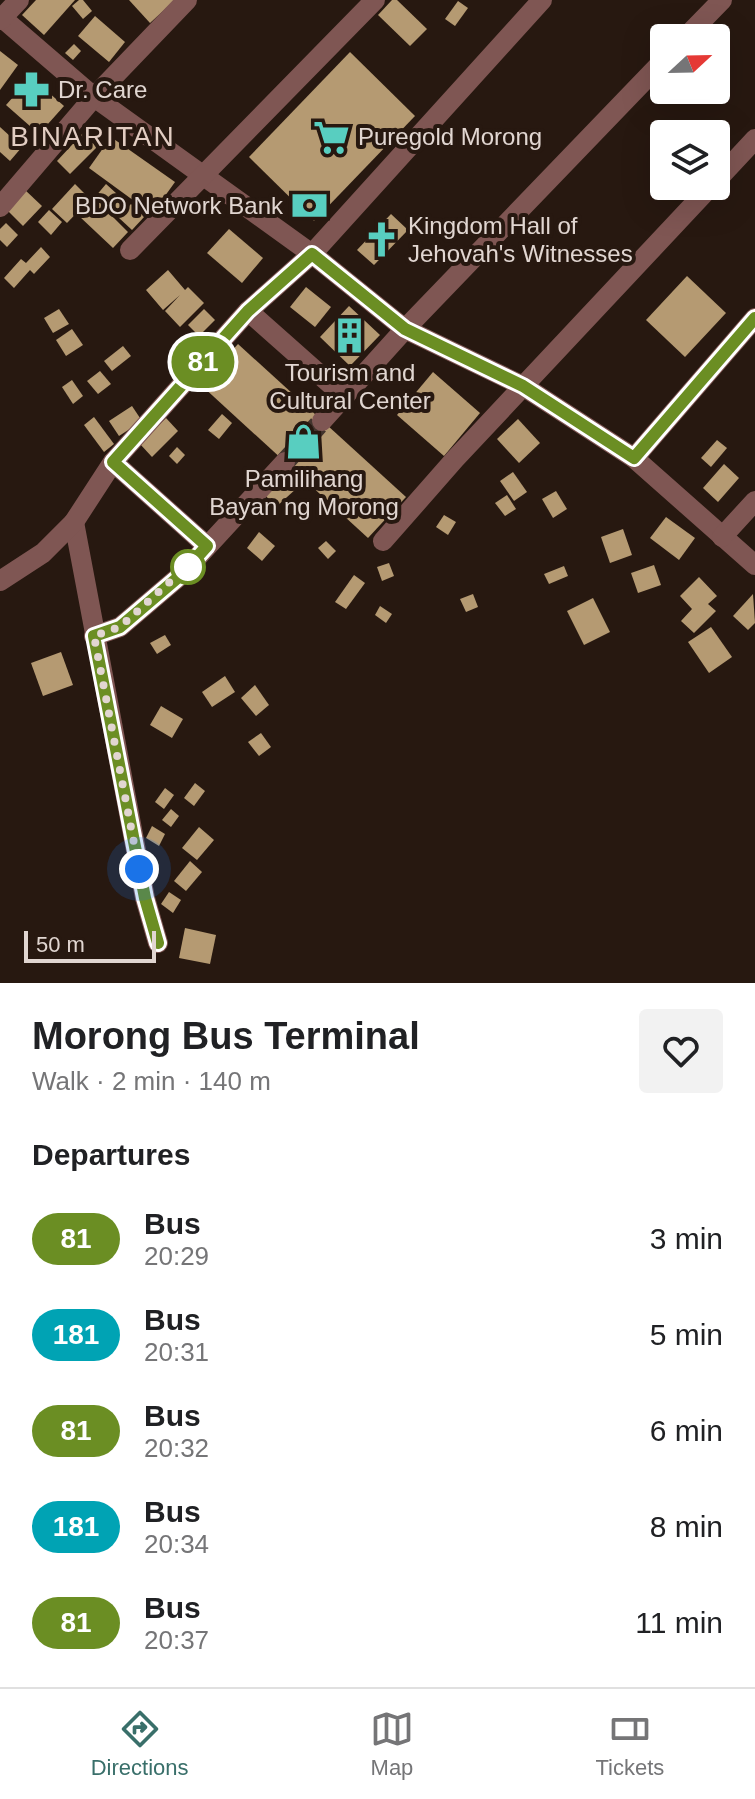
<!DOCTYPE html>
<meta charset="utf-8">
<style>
:root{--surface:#fff;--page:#f2f2f2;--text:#202124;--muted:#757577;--line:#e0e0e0;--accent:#396f6a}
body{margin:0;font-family:Arial,sans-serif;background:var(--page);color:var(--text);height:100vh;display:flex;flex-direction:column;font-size:30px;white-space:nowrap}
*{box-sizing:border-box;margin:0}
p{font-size:26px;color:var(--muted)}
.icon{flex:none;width:44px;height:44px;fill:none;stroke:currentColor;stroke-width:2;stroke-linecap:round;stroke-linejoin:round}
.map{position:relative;height:983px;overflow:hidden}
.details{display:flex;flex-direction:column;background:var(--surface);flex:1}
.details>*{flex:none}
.badge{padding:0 16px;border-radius:26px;font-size:28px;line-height:52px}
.needle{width:52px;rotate:68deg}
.tools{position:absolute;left:650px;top:24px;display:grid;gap:16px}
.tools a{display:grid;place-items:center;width:80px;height:80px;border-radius:8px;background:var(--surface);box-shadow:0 8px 32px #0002;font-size:40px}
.scale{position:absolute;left:24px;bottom:20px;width:132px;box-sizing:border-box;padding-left:8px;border:4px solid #e1d6d1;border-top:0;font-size:22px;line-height:28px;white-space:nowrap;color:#e1d6d1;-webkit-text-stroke:6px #271810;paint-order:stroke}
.you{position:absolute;width:40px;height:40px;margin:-20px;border:6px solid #fff;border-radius:50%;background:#1a73e8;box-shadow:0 0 0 12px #1a73e833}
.map>.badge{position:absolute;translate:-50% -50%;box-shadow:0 0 0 4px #fff}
h2{padding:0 32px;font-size:30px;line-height:72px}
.round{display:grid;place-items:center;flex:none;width:84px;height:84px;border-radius:8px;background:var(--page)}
.head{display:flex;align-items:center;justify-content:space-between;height:136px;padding:0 32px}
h1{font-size:38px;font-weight:600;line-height:60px}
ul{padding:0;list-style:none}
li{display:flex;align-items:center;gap:24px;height:96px;padding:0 32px}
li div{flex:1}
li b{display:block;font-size:30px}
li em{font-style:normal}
li .badge{min-width:88px;font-weight:700;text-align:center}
.tabs{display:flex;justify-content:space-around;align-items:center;height:112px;border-top:2px solid var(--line);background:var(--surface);font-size:22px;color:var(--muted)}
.tabs a{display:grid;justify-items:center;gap:4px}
.tabs .active{color:var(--accent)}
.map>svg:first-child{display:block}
</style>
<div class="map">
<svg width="755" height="983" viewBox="0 0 755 983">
<rect width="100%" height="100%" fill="#271810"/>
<!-- building -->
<g fill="#b59a72">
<polygon points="36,0 75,0 44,35 22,15"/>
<polygon points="79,0 83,0 92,11 83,19 72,6"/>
<polygon points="129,0 175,0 150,23"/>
<polygon points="392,0 397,0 427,29 410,46 378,15"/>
<polygon points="458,1 468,8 455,26 445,19"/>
<polygon points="95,16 125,42 109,62 78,36"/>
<polygon points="74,44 81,51 73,60 65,53"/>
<polygon points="0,51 18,65 0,90"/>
<polygon points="350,52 415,116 314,221 249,157"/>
<polygon points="31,77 64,106 39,134 6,105"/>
<polygon points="0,127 22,147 10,161 0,152"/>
<polygon points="83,133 97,147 70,174 57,161"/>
<polygon points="111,137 175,182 152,214 89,168"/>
<polygon points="75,184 90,199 67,223 52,209"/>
<polygon points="106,184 127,203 113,217 128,232 113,248 79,216"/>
<polygon points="24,189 42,206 23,226 6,209"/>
<polygon points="131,204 145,216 132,230 118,217"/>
<polygon points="49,210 62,222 51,235 38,222"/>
<polygon points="391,214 408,230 374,265 357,250"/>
<polygon points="6,223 18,235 7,247 0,240 0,229"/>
<polygon points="229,229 263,258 242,283 207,253"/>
<polygon points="41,247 50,257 34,274 30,270 14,288 4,278 21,259 26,263"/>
<polygon points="168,270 185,290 188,287 204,303 180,327 165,311 180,295 163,310 146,290"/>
<polygon points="687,276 726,313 685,357 646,320"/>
<polygon points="306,287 331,307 315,327 290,307"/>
<polygon points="349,306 380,335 350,366 320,337"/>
<polygon points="59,309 69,324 53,333 44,318"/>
<polygon points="204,309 215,320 199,336 188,325"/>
<polygon points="72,329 83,345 66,356 56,340"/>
<polygon points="184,338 199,351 191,360 176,348"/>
<polygon points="238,344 406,497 368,538 201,385"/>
<polygon points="123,346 131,356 112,371 104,361"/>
<polygon points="100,371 111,384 98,394 87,381"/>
<polygon points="433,372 480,413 444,456 397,415"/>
<polygon points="72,380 83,396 73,404 62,387"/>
<polygon points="132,406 142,421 119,436 109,421"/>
<polygon points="222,414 232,423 219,439 208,430"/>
<polygon points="94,417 114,444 104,452 84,425"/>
<polygon points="166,418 178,431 152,457 140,444"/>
<polygon points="518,419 540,443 519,463 497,439"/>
<polygon points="717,440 727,448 711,467 701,458"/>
<polygon points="177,447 185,455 177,464 169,456"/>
<polygon points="724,464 739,478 718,502 703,488"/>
<polygon points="513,472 527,492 514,501 500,481"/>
<polygon points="285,476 297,488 276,507 265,495"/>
<polygon points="556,491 567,509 553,518 542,499"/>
<polygon points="507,495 516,509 505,516 495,503"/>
<polygon points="444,515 456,522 448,535 436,527"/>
<polygon points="666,517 695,538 679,560 650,538"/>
<polygon points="623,529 632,555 610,563 601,537"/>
<polygon points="259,532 275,546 262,561 247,548"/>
<polygon points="326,541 336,551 328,559 318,548"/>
<polygon points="389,563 394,576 382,581 377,567"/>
<polygon points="654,565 661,585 638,593 631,573"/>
<polygon points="564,566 568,576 549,584 544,574"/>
<polygon points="354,575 365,583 346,609 335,602"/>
<polygon points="699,577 717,596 708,604 716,611 694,633 681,621 692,609 680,596"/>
<polygon points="473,594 478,607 466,612 460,599"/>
<polygon points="753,594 755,623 748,630 733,616"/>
<polygon points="593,598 610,632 584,645 567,611"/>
<polygon points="380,606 392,614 386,623 375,615"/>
<polygon points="711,627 732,657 709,673 688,642"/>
<polygon points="165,635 171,645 157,654 150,643"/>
<polygon points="61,652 73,685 43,696 31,663"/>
<polygon points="225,676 235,692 212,707 202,692"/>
<polygon points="255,685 269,705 256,716 241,698"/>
<polygon points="161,706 183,719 172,738 150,725"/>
<polygon points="261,733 271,747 259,756 248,742"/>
<polygon points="195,783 205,791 194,806 184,798"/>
<polygon points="165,788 174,795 164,809 155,802"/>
<polygon points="171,809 179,816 171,827 162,820"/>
<polygon points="152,826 165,834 159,846 146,838"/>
<polygon points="199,827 214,840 197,860 182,848"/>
<polygon points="190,861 202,872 186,891 174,881"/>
<polygon points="169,892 181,900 173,913 161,904"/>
<polygon points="185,928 216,935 210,964 179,958"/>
</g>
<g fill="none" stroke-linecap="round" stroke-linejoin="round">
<!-- minor-tunnel -->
<polyline stroke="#43342d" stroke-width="20" stroke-dasharray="20 10" stroke-linecap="butt" points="285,462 322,421"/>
<!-- minor -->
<g stroke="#7f5653" stroke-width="20">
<polyline points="0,16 94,97 312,254 405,329 523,386 634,458 755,565"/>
<polyline points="0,20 19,0"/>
<polyline points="685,38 722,0"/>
<polyline points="716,181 755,139"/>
<polyline points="0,207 94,97 187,0"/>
<polyline points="130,250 375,0"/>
<polyline points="248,311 345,397"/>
<polyline points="322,421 405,329 664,60"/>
<polyline points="634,458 755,318"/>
<polyline points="113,462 207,546"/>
<polyline points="74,522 145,898 158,943"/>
<polyline points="722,537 755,501"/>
<polyline points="383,541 455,459 711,186"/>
<polyline points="0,581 43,553 74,522 113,462 248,311 312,254 542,0"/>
<polyline points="94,636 120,627 181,575 285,462"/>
</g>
</g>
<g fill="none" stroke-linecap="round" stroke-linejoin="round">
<defs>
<polyline id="line" points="158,943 145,898 94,636 120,627 181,575 207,546 113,462 248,311 312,254 405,329 523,386 634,458 755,318"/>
</defs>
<!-- line casing -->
<use href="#line" stroke="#fff" stroke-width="18"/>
<!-- line -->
<use href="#line" stroke="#6b8e23" stroke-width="12"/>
<!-- walk -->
<polyline stroke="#e1d6d1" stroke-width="8" stroke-dasharray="0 14.4" points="139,869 94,636 120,627 194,560 188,567"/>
</g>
<!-- icons -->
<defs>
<symbol id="pharmacy-bare" viewBox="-9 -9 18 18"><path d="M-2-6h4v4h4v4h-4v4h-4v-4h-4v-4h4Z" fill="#58cec0" stroke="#271810" stroke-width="2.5" paint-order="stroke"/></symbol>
<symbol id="supermarket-bare" viewBox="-9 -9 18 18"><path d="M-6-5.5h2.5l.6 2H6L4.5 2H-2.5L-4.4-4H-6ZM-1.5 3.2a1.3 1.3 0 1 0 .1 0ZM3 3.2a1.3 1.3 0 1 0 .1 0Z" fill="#58cec0" stroke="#271810" stroke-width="2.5" paint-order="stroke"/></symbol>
<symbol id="bank-bare" viewBox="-9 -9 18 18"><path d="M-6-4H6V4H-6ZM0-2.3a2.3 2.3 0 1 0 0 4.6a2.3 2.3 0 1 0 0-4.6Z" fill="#58cec0" stroke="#271810" stroke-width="2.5" paint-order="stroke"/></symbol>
<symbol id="church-bare" viewBox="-9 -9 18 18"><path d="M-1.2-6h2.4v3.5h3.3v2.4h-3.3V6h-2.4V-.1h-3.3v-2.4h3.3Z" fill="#58cec0" stroke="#271810" stroke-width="2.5" paint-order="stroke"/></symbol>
<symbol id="building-bare" viewBox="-9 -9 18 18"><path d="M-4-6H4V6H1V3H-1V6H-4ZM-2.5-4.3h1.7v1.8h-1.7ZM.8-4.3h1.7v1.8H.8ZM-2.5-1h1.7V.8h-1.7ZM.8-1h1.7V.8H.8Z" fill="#58cec0" stroke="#271810" stroke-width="2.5" paint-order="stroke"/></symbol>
<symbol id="shop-bare" viewBox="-9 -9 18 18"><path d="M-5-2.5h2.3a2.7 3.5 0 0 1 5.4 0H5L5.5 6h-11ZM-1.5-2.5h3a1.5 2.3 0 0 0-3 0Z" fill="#58cec0" stroke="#271810" stroke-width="2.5" paint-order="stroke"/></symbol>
</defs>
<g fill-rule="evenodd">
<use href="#pharmacy-bare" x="6" y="64" width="51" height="51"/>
<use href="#supermarket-bare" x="306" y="112" width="51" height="51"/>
<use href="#bank-bare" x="284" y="180" width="51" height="51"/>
<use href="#church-bare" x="356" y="214" width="51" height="51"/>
<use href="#building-bare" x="324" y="310" width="51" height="51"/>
<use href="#shop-bare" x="278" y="416" width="51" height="51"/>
</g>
<!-- markers -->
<circle fill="#fff" stroke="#6b8e23" stroke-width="4" cx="188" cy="567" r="16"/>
<g text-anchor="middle" stroke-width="8" stroke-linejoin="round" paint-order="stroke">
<!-- poi labels -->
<g font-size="24" fill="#e1d6d1" stroke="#271810" text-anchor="start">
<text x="58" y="98">Dr. Care</text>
<text x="358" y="145">Puregold Morong</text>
<text x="283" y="214" text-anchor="end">BDO Network Bank</text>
<text x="408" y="234">Kingdom Hall of<tspan x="408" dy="28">Jehovah's Witnesses</tspan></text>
<text x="350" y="381" text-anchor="middle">Tourism and<tspan x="350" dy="28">Cultural Center</tspan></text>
<text x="304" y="487" text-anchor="middle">Pamilihang<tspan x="304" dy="28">Bayan ng Morong</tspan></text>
</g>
<!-- quarter labels -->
<g font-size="28" letter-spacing="2" fill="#e2cdc2" stroke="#271810">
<text x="93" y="146">BINARITAN</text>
</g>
</g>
</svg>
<div class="tools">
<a><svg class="needle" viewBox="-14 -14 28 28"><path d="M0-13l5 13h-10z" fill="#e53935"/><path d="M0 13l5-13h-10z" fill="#757577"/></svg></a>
<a><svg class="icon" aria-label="layers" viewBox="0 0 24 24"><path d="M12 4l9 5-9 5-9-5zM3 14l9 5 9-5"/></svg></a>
</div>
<div class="scale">50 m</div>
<div class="you" style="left:139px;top:869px"></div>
<b class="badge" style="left:203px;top:362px;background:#6b8e23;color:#fff">81</b>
</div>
<section class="details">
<div class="head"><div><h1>Morong Bus Terminal</h1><p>Walk · 2 min · 140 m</p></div><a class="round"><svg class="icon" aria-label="heart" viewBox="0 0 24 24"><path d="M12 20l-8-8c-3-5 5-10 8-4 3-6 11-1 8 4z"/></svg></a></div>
<h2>Departures</h2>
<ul>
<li><span class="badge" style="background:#6b8e23;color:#fff">81</span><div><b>Bus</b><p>20:29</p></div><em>3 min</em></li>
<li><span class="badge" style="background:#00a3b4;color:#fff">181</span><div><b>Bus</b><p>20:31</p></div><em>5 min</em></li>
<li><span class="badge" style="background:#6b8e23;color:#fff">81</span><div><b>Bus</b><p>20:32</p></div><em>6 min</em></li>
<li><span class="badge" style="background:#00a3b4;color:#fff">181</span><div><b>Bus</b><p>20:34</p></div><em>8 min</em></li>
<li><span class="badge" style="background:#6b8e23;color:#fff">81</span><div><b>Bus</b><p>20:37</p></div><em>11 min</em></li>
</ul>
</section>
<nav class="tabs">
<a class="active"><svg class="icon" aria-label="directions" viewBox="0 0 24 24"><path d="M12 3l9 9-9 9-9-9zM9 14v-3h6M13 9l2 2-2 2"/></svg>Directions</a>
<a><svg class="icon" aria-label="map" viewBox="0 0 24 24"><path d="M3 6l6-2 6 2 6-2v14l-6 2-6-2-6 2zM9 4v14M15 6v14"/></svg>Map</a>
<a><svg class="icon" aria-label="tickets" viewBox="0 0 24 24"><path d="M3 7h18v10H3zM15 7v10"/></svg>Tickets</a>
</nav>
